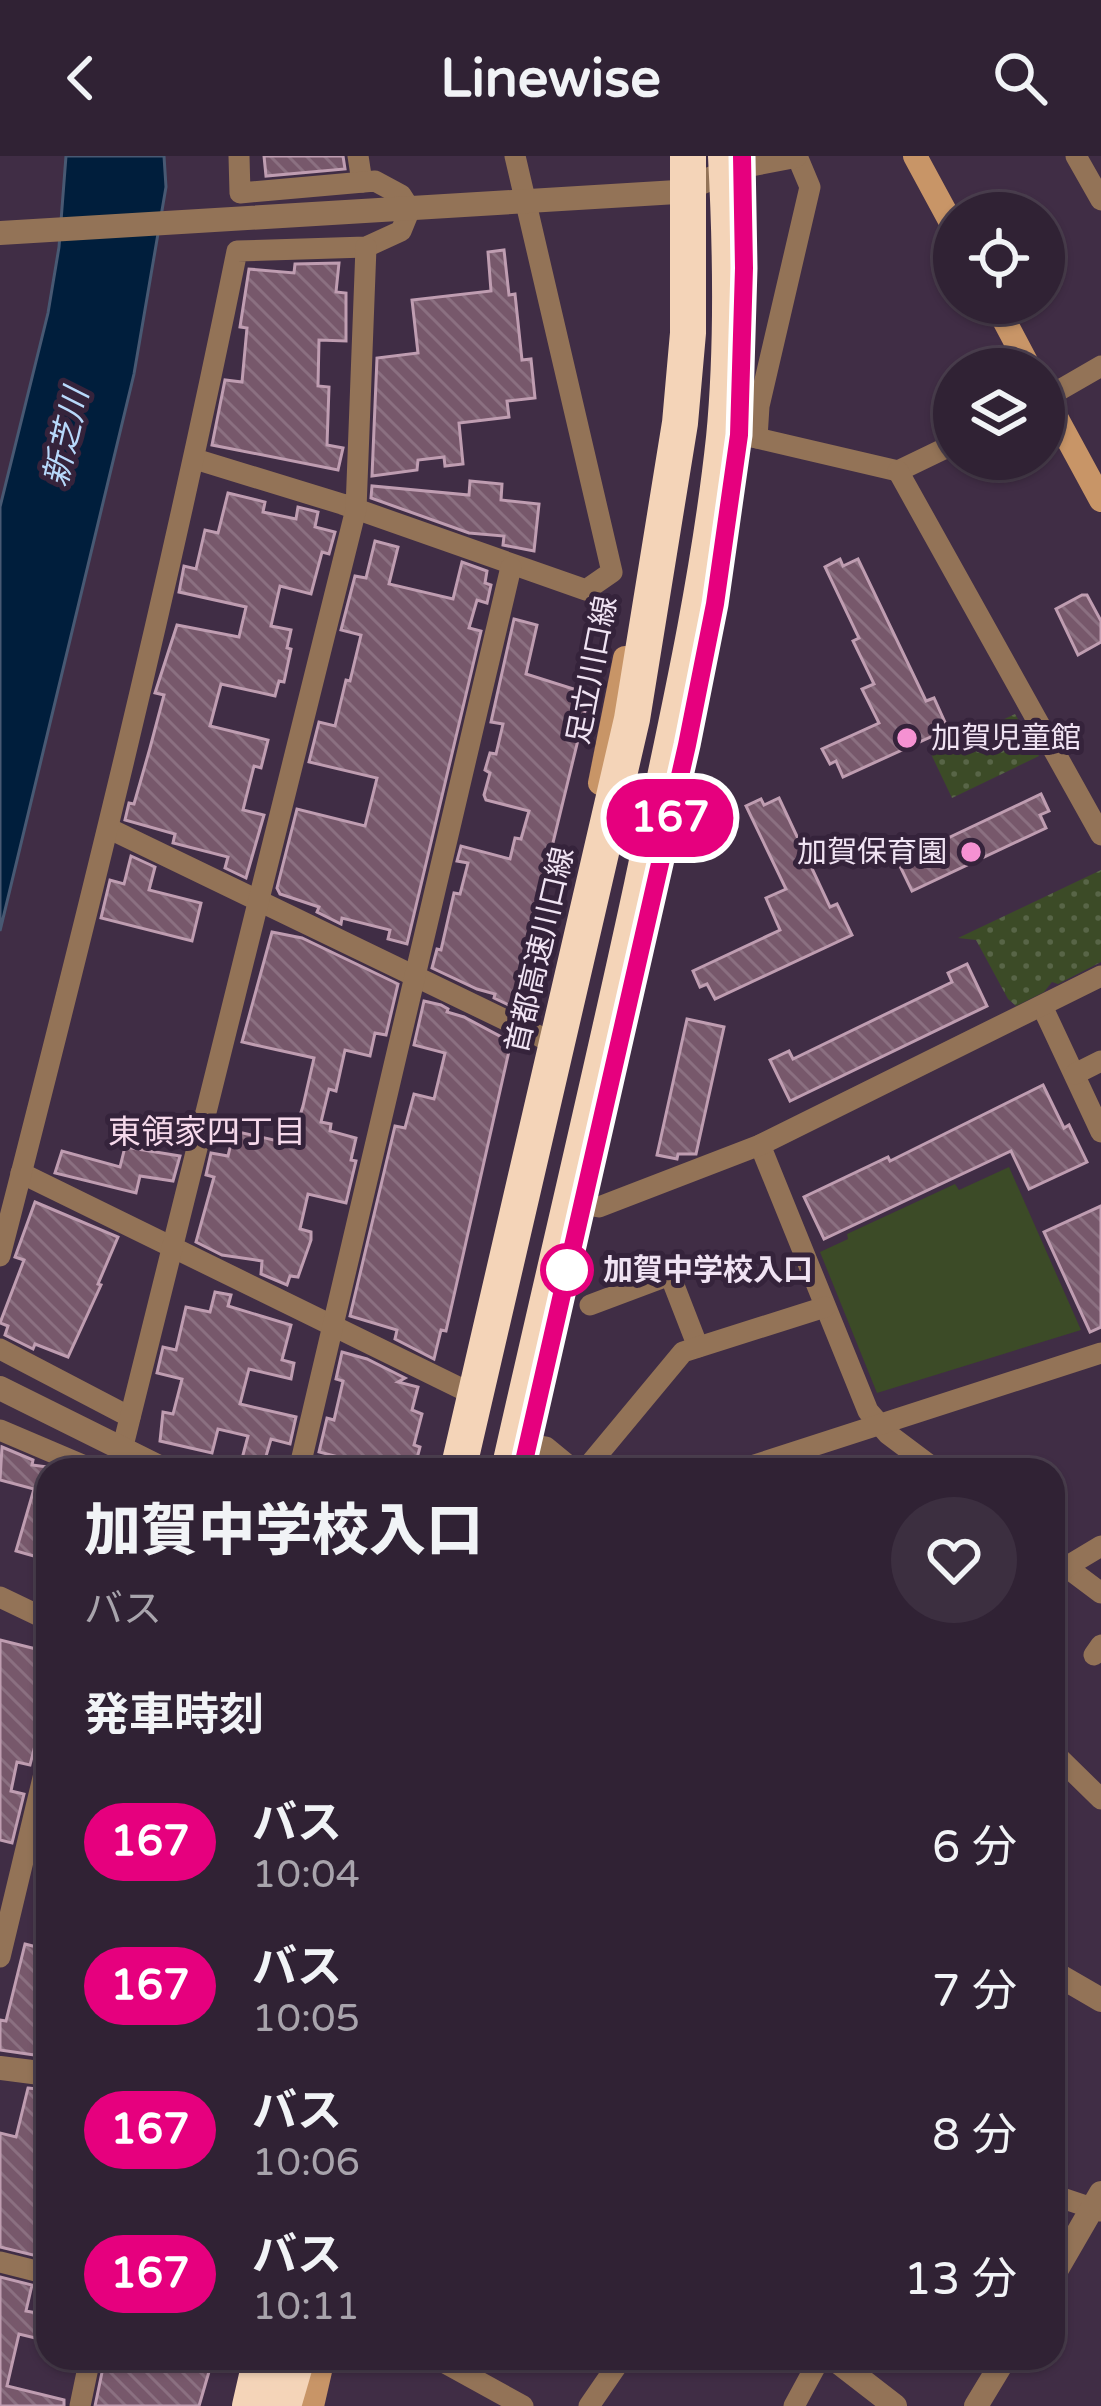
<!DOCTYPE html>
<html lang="ja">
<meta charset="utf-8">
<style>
:root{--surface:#302234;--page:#3c2f40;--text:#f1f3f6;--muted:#a8a4ac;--line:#4b3f4f}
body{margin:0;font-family:"Varela Round","Noto Sans JP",sans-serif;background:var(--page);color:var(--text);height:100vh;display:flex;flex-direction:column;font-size:45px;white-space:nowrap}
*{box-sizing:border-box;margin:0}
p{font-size:39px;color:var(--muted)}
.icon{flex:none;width:66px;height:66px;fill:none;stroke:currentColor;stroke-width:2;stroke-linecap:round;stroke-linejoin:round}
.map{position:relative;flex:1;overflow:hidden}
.panel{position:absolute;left:36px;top:1302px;width:1029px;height:912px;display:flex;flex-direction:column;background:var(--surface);border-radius:36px;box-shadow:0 3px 9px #0004,0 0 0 3px var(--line)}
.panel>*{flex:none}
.badge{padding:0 24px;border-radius:39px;font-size:42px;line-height:78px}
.tools{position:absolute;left:933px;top:36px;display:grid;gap:24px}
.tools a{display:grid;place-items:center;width:132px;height:132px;border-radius:50%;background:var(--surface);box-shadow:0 3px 9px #0004,0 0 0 3px var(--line);font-size:60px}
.map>.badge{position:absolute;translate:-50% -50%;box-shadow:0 0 0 6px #fff}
h2{padding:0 48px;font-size:45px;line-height:108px}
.round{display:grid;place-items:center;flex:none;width:126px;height:126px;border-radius:63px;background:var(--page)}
.overview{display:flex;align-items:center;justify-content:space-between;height:204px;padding:0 48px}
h1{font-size:57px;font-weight:800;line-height:90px}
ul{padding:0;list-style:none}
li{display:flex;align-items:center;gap:36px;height:144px;padding:0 48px}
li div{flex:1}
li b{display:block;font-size:45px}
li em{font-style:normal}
li .badge{min-width:132px;font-weight:700;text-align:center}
header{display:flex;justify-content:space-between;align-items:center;height:156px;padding:0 48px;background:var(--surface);font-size:54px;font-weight:800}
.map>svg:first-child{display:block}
</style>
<header><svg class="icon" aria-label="back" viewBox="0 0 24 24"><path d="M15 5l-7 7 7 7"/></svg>Linewise<svg class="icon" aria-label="search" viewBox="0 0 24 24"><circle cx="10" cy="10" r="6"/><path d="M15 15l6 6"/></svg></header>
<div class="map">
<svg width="1101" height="2250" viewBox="0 0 1101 2250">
<defs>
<pattern id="park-dots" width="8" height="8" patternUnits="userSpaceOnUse" patternTransform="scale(3)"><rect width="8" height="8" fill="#3c4b27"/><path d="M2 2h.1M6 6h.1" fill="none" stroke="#586547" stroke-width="1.8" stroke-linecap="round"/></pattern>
<pattern id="building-back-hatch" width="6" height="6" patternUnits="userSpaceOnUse" patternTransform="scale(3)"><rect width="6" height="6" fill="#77586b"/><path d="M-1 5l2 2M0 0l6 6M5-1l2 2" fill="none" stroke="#8b7081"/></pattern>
</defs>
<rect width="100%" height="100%" fill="#402d45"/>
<!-- park -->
<g fill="url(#park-dots)">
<polygon points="1015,558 1039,600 952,642 931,598"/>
<polygon points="1101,714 1101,806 1058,828 1052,826 1044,836 1016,850 1008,843 976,784 958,782"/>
</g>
<!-- pitch -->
<polygon fill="#3c4b27" points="1009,1011 1081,1174 877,1237 820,1096 848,1083 847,1078 955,1028 959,1034"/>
<!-- water -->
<polygon fill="#001e3c" stroke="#485973" stroke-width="3" points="66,0 164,0 166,31 134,218 0,775 0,351 48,157 59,91"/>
<!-- building -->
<g fill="url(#building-back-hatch)" stroke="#bf9db1" stroke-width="3">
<polygon points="264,0 343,0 345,13 266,20"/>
<polygon points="504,94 509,139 515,138 522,204 531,203 535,242 507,245 509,261 459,267 463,308 445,310 444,301 418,304 417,314 372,320 377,202 418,197 412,144 491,135 488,96"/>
<polygon points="339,107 336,136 346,137 346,185 319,184 318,230 329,231 327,289 343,292 338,314 212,289 225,224 242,226 247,172 240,171 249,113 294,117 295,108"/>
<polygon points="470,325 502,328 501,344 539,348 534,395 503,389 504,380 469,377 371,342 372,330 469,339"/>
<polygon points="228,337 265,346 263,356 296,363 298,351 318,356 315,371 335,376 329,398 322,396 311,438 280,430 271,470 291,474 287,492 291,493 284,526 279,525 275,540 221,528 210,570 268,584 261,612 254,610 243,654 264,659 246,722 225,712 228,701 173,687 175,678 125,664 129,647 134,648 150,592 164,539 155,537 177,469 239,481 246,451 179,436 184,410 196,413 205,374 218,377"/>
<polygon points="375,385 398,391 389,428 453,443 462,406 487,415 485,427 491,429 487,447 477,444 469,472 481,475 407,788 388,783 390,774 342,762 341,768 317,756 319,751 280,738 277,732 297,653 365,670 377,622 309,606 319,566 335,570 346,524 350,525 361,479 341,474 355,420 366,422"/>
<polygon points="840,403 843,410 858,403 926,545 934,542 948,573 843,621 836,605 830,608 822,593 879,567 862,533 874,528 853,485 859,482 825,411"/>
<polygon points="1082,439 1087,439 1101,465 1101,486 1078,499 1056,453"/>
<polygon points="514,463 537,469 526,518 580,535 578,545 587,547 513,851 494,842 495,838 477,833 432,812 437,793 441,794 454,737 460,738 468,707 457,705 461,690 510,703 515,682 521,683 529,655 486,644 484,639 490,617 485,614 490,597 496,598 503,568 491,566"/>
<polygon points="1041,638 1049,655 1040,659 1046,672 912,735 897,704 914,696 911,688 927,680 931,690"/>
<polygon points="779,642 830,751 837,748 852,779 715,843 707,828 700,831 693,815 780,774 766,742 786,733 746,650 761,643 764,649"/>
<polygon points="131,700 155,711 149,734 201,747 192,785 101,762 110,724 124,728"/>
<polygon points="272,776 302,782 398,828 386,879 375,877 370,900 345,894 336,935 329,933 321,966 331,968 330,975 356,982 351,1004 356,1005 346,1047 308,1038 300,1073 311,1076 311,1084 298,1121 290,1120 287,1129 261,1118 262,1105 222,1099 196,1086 214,1021 206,1019 211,997 228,1000 234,975 291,988 303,950 314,902 242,886"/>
<polygon points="967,808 987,850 790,945 770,904 789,895 793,903 952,826 948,817"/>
<polygon points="424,845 441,849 448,853 447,856 464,861 511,886 446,1175 441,1174 434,1203 395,1183 397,1174 350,1160 395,970 405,972 414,938 434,943 445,897 414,889"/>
<polygon points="687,863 724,871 696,998 678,998 677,1003 657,999"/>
<polygon points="1043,929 1064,972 1069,969 1087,1006 1029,1033 1011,995 824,1083 804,1041 888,1001 890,1005"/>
<polygon points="125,991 180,1000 173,1025 140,1020 136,1037 55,1017 62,995 120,1011"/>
<polygon points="35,1046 118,1081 98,1128 101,1129 68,1201 35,1188 33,1193 5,1179 8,1170 0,1167 24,1104 15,1101"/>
<polygon points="1101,1050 1101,1171 1090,1176 1044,1076"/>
<polygon points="215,1136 231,1139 228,1150 291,1169 282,1204 294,1207 291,1223 249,1213 240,1248 296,1261 290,1288 271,1283 262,1314 239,1314 248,1280 218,1273 212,1297 160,1285 163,1256 173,1258 182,1223 157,1217 163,1191 176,1194 186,1151 210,1156"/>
<polygon points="342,1196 367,1203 405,1222 398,1226 418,1231 412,1254 422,1258 414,1289 420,1291 414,1314 332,1314 335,1300 319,1296 327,1262 334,1264 343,1225 336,1223"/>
<polygon points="2,1291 33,1304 32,1309 48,1311 48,1404 16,1395 34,1333 0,1324"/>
<polygon points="0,1484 48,1496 48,1538 30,1609 17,1606 11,1635 24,1638 12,1687 0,1684"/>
<polygon points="25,1788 48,1794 48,1901 0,1894 0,1864 6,1865"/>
<polygon points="28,1932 48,1934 48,2059 37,2100 0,2091 0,1977 16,1981"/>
<polygon points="0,2121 32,2129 26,2155 48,2159 48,2185 19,2178 7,2230 64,2244 64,2250 0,2250"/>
<polygon points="105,2202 213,2202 199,2250 95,2250"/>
</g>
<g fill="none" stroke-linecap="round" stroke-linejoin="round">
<!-- minor -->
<g stroke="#937357" stroke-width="21">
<polyline points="358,0 362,26"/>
<polyline points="1076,0 1101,44"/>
<polyline points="1044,243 1101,210"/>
<polyline points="739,279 757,282 759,250 810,31 797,0"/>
<polyline points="757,282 898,315 954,288"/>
<polyline points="195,303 342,348 586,434 612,416 515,0"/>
<polyline points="898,315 1101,679"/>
<polyline points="110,673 543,882"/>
<polyline points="1042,850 1101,976"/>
<polyline points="1075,918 1101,905"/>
<polyline points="760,989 868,1255 888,1278 936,1314"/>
<polyline points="21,1017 464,1234"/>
<polyline points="582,1048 599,1051 760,989 1101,820"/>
<path d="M 0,1100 C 86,766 169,432 237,95 L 366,91 L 401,75 L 410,53 L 401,39 L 375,25 L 240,37 L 239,0"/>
<polyline points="590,1149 670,1119 698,1191"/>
<polyline points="0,1193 130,1261"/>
<polyline points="0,1274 94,1314"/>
<polyline points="528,1288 546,1291 574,1314"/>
<polyline points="117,1314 356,353 366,91"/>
<polyline points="299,1314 511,411"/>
<polyline points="585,1314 683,1196 825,1151"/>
<polyline points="739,1314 1101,1197"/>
<polyline points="1053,1401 1101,1437"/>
<polyline points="1053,1427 1066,1411 1101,1390"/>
<polyline points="0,1441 48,1464"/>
<polyline points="1094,1499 1101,1489"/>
<polyline points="1053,1596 1101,1643"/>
<polyline points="0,1801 48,1601"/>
<polyline points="1053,2039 1101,2055"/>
<polyline points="0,2106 48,2118"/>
<polyline points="436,2202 523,2250"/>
<polyline points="80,2250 90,2202"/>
<polyline points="589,2250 622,2202"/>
<polyline points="794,2250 820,2202"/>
</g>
<!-- tertiary -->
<g stroke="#937357" stroke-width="24">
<polyline points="0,77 677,36 743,10 795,0"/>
<polyline points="0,1232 165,1314"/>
<polyline points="1053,1816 1101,1844"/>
<polyline points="0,1912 48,1918"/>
<polyline points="1053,2120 1101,2037"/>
<polyline points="833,2202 895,2250"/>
<polyline points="976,2250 1005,2202"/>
</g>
<!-- secondary -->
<g stroke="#c89567" stroke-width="24">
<polyline points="915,0 954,72"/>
<polyline points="995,147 1030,213"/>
<polyline points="1044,239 1101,344"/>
<polyline points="600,627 625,502"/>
<polyline points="312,2250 323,2202"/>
</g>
<!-- motorway -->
<g stroke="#f4d4b8" stroke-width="36">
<polyline points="458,1314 632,563 680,267 688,177 688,0"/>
<path d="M 509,1314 C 553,1119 600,924 642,729 C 673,582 708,432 724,282 C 733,189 731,93 726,0"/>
<polyline points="250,2250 261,2202"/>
<polyline points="283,2250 297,2202"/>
</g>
</g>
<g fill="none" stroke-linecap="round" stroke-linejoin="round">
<defs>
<polyline id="line" points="522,1314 687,589 715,448 739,279 744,112 742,0"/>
</defs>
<!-- line casing -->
<use href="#line" stroke="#fff" stroke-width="27"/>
<!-- line -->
<use href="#line" stroke="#e6007e" stroke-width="18"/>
</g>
<!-- markers -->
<g fill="#f591d2" stroke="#35233b" stroke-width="4.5">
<circle cx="907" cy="582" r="12"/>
<circle cx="971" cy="696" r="12"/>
</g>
<circle fill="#fff" stroke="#e6007e" stroke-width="6" cx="567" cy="1114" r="24"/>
<g text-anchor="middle" stroke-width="10" stroke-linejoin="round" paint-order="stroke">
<!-- street labels -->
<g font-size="30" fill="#f0e3f3" stroke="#35233b">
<text transform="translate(592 514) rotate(-79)" y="10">足立川口線</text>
<text transform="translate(540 794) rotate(-77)" y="10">首都高速川口線</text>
</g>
<!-- poi labels -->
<g font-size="30" fill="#f0e3f3" stroke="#35233b" text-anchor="start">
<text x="931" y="592">加賀児童館</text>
<text x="947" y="706" text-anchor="end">加賀保育園</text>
</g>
<!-- stop labels -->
<g font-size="30" font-weight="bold" fill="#f0e3f3" stroke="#35233b" text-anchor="start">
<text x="603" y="1124">加賀中学校入口</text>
</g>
<!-- water labels -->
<g font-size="33" font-style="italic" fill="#b8d9fb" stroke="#35233b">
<text transform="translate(65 281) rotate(-77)" y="12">新芝川</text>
</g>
<!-- neighbourhood labels -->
<g font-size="33" fill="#f6d9eb" stroke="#35233b">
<text x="207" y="987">東領家四丁目</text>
</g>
</g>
</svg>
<div class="tools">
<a><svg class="icon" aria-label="locate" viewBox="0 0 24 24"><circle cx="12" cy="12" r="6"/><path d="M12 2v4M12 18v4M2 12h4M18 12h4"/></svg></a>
<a><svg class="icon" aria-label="layers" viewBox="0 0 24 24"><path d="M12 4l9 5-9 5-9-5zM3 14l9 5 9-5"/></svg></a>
</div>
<b class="badge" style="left:670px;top:662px;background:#e6007e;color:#fff">167</b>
<section class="panel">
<div class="overview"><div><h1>加賀中学校入口</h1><p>バス</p></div><a class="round"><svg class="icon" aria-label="heart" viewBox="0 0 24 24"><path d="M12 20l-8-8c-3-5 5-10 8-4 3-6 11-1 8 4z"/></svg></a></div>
<h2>発車時刻</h2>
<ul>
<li><span class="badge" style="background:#e6007e;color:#fff">167</span><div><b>バス</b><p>10:04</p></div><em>6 分</em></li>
<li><span class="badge" style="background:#e6007e;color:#fff">167</span><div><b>バス</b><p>10:05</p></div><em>7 分</em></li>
<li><span class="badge" style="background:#e6007e;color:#fff">167</span><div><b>バス</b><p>10:06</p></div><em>8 分</em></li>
<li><span class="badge" style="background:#e6007e;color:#fff">167</span><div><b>バス</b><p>10:11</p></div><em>13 分</em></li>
</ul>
</section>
</div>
